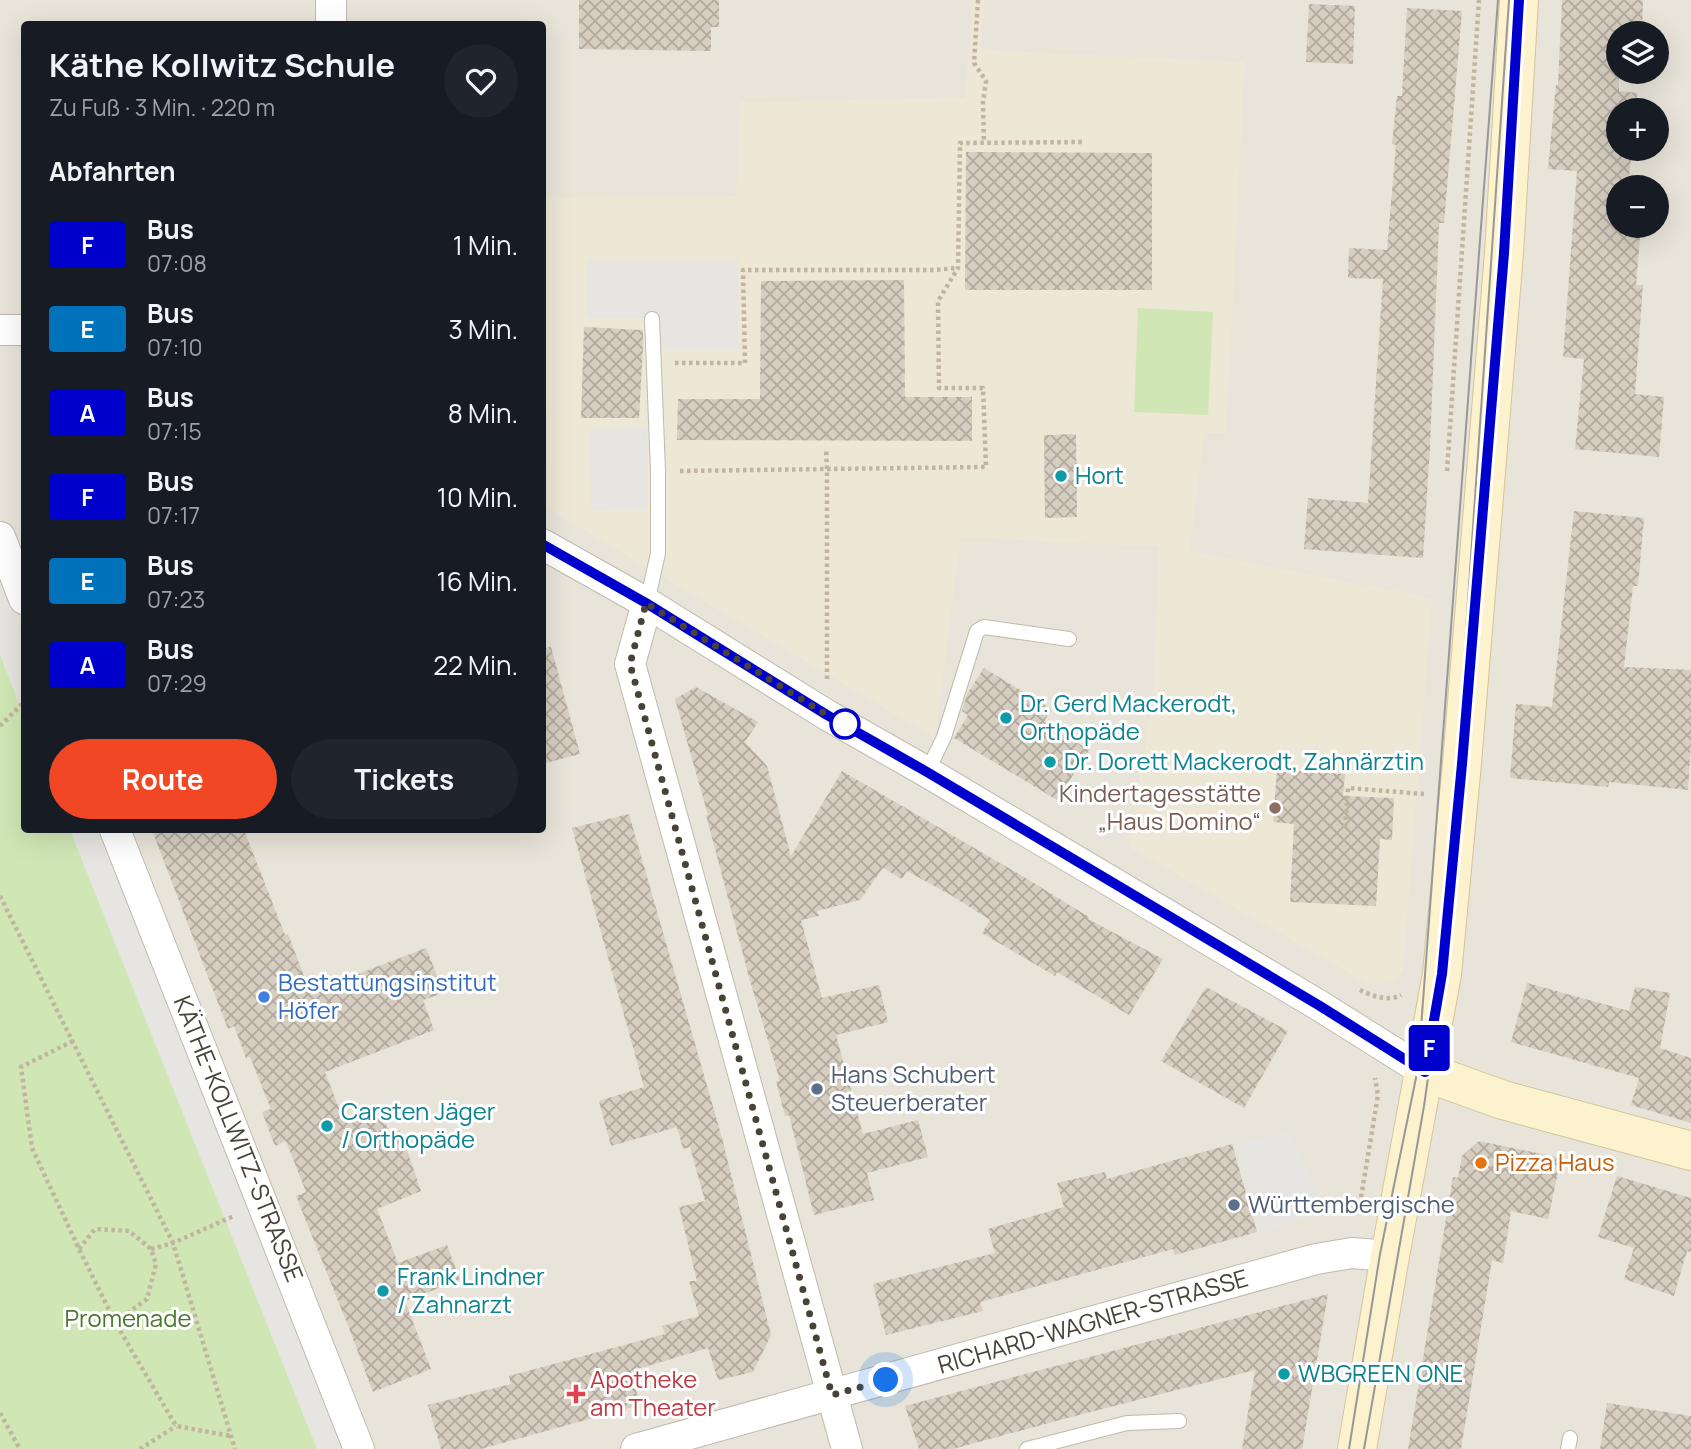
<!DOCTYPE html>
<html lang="de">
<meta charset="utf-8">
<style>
:root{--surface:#171b24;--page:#20242c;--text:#f1f3f6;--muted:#9ea1a6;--accent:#f14725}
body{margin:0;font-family:Manrope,sans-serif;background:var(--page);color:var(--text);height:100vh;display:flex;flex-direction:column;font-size:26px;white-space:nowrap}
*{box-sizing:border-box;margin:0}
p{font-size:23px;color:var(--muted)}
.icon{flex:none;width:38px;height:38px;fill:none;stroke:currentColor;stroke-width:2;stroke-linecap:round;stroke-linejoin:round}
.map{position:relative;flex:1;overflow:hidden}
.details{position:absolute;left:21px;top:21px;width:525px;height:812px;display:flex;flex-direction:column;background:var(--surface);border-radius:7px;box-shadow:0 7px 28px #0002}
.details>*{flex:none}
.badge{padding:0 14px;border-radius:5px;font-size:24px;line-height:46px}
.controls{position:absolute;left:1606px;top:21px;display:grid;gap:14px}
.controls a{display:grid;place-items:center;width:63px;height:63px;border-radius:50%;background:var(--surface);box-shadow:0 7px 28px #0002;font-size:35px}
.you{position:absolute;width:35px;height:35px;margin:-18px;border:5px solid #fff;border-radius:50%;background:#1a73e8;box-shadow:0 0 0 10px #1a73e833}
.map>.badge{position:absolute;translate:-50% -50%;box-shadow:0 0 0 4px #fff}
h2{padding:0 28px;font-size:26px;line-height:63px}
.round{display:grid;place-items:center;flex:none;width:74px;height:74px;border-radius:37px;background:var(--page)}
.headline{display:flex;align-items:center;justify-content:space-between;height:119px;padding:0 28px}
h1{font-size:33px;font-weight:700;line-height:52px}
.button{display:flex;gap:14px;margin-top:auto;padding:14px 28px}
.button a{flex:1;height:80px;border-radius:42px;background:var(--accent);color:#fff;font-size:28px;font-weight:700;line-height:80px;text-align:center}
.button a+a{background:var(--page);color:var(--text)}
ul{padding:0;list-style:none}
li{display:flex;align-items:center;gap:21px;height:84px;padding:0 28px}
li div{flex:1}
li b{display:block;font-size:26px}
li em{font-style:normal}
li .badge{min-width:77px;font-weight:700;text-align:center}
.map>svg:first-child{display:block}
</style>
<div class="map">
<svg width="1691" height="1449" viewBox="0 0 1691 1449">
<defs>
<pattern id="building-cross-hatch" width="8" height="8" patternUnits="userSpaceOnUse" patternTransform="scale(1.75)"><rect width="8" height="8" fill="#d6cec0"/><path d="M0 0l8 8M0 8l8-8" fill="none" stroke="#b0a99d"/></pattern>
</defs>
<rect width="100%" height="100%" fill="#f4f2ea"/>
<!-- residential -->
<path fill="#e8e4d9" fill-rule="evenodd" d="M 0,0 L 1691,0 L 1691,1449 L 0,1449 ZM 24,24 L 542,24 L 542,830 L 24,830 ZM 1619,33 L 1657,33 L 1657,72 L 1619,72 ZM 1619,110 L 1657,110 L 1657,149 L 1619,149 ZM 1619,187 L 1657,187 L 1657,226 L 1619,226 Z"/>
<!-- education -->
<polygon fill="#ede7d5" points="972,0 985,0 981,50 1245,62 1226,433 1204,433 1190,551 1432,598 1403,972 1392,983 1368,984 1129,847 1153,691 1159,547 961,537 935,738 548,509 542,197 736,196 740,102 965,98"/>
<!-- green -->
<g fill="#d0e7b5">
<polygon points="1138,308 1213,312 1208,415 1134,412"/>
<polygon points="0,655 24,716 24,830 70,830 317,1449 0,1449"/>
</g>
<!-- parking -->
<g fill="#e6e5e2">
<polygon points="587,259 738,259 738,349 647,349 647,318 587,318"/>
<polygon points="647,428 648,509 591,510 590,429"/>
<polygon points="0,583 24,644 24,716 0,655"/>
<polygon points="70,830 99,830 348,1449 317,1449"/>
<polygon points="1289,1132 1327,1212 1262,1232 1237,1145"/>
</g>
<!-- building -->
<g fill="url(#building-cross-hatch)">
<polygon points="579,0 719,0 719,27 711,27 711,51 579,49"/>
<polygon points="1562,0 1643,0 1642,33 1619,33 1619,91 1637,93 1636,110 1619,110 1619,149 1632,149 1628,187 1619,187 1619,226 1641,226 1636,285 1643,285 1635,394 1664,397 1659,457 1575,449 1584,359 1563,357 1577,171 1548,169 1556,85 1558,85"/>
<polygon points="1309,4 1355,6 1353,64 1306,62"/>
<polygon points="1407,8 1462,11 1444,223 1439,223 1430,447 1423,558 1304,549 1308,498 1368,503 1383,279 1348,278 1349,248 1387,250 1396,145 1392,144 1397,96 1402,96"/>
<polygon points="966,152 1152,153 1152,290 965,290"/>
<polygon points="904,280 905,397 972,397 972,441 677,440 678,399 760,399 761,281"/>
<polygon points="584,327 643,330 643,347 639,418 581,418"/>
<polygon points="1076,434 1077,517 1045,518 1044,435"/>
<polygon points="1574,511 1644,518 1638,586 1633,586 1624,667 1691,670 1691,742 1688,790 1609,782 1608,787 1510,778 1516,704 1552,707"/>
<polygon points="551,647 580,754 542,764 542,648"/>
<polygon points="984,668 1051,709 1044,722 1089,750 1057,800 954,738 968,715 962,711 967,694"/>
<polygon points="696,687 758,722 745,742 767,766 791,856 842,771 1019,874 1089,917 1088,919 1163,959 1129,1015 1057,972 1055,976 982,933 990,920 949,894 907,871 902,879 883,868 860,900 817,911 819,916 801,920 822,998 879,985 888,1022 836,1035 863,1134 918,1120 928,1157 867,1173 874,1200 814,1215 789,1115 785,1116 776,1081 780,1081 749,977 706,815 708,815 675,699"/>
<polygon points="1277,770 1345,774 1343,796 1394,798 1392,840 1380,839 1376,906 1290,902 1294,824 1273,822"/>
<polygon points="629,814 722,1138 771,1335 753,1372 718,1380 708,1348 631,1371 640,1405 481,1449 441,1449 428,1405 511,1384 509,1376 665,1334 662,1326 699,1316 689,1281 697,1281 679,1207 705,1201 690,1147 683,1149 677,1127 611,1146 599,1101 644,1087 572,828"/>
<polygon points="152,830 244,830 285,935 288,934 310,992 426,948 444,993 423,1000 434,1030 325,1072 344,1121 379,1108 390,1134 400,1130 421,1191 377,1209 398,1263 447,1245 460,1280 405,1301 431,1369 373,1392 347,1323 296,1196 306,1192 286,1141 275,1146 262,1112 271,1109 250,1057 246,1058 234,1026 228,1029"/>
<polygon points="1527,983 1629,1011 1635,987 1670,993 1660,1048 1691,1058 1691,1123 1631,1105 1639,1078 1511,1042"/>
<polygon points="1206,987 1288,1031 1244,1108 1161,1061"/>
<polygon points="1479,1141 1561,1158 1548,1219 1511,1211 1503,1263 1492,1260 1461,1449 1408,1449 1453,1177 1458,1178 1462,1156"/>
<polygon points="1232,1144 1257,1232 1175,1255 1173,1249 1082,1274 980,1302 983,1311 886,1335 873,1284 995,1253 988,1229 1064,1207 1057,1183 1105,1172 1107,1179"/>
<polygon points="1617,1176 1691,1198 1691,1252 1687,1251 1674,1296 1624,1279 1634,1248 1598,1237"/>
<polygon points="1328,1294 1302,1449 1242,1449 1255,1370 1071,1417 953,1449 919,1449 905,1406"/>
<polygon points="1607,1403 1691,1416 1691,1449 1600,1449"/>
</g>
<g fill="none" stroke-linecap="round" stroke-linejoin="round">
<defs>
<g id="lane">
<polyline points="647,603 658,553 658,471 652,319"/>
<polyline points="927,772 944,737 977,631 984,627 1069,639"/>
<polyline points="1027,1449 1127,1423 1179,1421"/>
<polyline points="1568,1449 1570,1438"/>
</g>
<g id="street">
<polyline points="331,0 331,24"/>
<polyline points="0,330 24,330"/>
<polyline points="0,537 24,599"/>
<polyline points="542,544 647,603 827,715 927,772 1320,1006 1425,1072"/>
<polyline points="647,603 630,664 847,1449"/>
<polyline points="115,830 359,1449"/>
<polyline points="636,1449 1316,1259 1352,1253 1390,1256"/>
</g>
<g id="secondary">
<polyline points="1425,1072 1503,1100 1691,1151"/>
<polyline points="1357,1449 1390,1256 1442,974 1462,763 1504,253 1519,0"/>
</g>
</defs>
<!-- lane casing -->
<use href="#lane" stroke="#c0baad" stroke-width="16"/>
<!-- street casing -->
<use href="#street" stroke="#c0baad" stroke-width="32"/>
<!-- secondary casing -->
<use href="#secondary" stroke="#d2c59c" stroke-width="40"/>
<!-- path -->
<g stroke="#c1b59f" stroke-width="4.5" stroke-dasharray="3.5 3.5" stroke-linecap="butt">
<polyline points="978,0 974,63 986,81 983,102 984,143"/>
<polyline points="675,363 745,363 743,270 933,270 958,268"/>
<polyline points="680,471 827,469 826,448"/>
<polyline points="1447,471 1479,0"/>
<polyline points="827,679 827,469 986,467 983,388 939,388 938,301 958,268 960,143 1084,142"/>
<polyline points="0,726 24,702"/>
<polyline points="1345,827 1348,788 1424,794"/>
<polyline points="0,896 173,1243 235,1449"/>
<path d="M 1360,990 C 1372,996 1388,1002 1401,995"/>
<polyline points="73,1041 21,1067 32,1148 79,1249 115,1322 176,1426 231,1436"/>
<polyline points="1360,1204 1378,1095 1375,1078"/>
<polyline points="79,1249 95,1229 129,1231 151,1249 156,1264 147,1299 115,1322"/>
<polyline points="151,1249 173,1243 234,1216"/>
<polyline points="0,1413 20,1449"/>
<polyline points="140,1449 176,1426"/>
</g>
<!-- lane -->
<use href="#lane" stroke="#fff" stroke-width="14"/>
<!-- street -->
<use href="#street" stroke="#fff" stroke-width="30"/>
<!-- secondary -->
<use href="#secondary" stroke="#fcf2cd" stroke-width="38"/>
<!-- tram -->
<g stroke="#989898" stroke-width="2">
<polyline points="1349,1449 1380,1254 1418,1068 1498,0"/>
<polyline points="1364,1449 1424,1106 1431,1057 1457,762 1509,0"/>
</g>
</g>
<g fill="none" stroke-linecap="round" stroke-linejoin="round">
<defs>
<polyline id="line" points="542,544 646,603 827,715 927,772 1320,1006 1425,1072 1442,974 1462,764 1504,253 1519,0"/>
</defs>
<!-- line casing -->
<use href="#line" stroke="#fff" stroke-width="16"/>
<!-- line -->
<use href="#line" stroke="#0000cd" stroke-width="10"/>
<!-- walk -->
<polyline stroke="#484239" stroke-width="7" stroke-dasharray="0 12.6" points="845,724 827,715 646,603 630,664 832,1395 886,1380"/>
</g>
<!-- markers -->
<g fill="#0f9aa8" stroke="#fff" stroke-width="2.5">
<circle cx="1061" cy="476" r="7"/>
<circle cx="1006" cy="718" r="7"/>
<circle cx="1050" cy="762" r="7"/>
<circle cx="327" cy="1126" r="7"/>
<circle cx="383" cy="1291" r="7"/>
<circle cx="1284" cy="1374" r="7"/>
</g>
<circle fill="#fff" stroke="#0000cd" stroke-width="3.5" cx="845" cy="724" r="14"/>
<circle fill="#8d6e63" stroke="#fff" stroke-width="2.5" cx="1275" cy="808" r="7"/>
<circle fill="#3f7fe0" stroke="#fff" stroke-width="2.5" cx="264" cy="997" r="7"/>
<g fill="#5c6f8a" stroke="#fff" stroke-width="2.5">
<circle cx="817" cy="1089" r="7"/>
<circle cx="1234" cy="1205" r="7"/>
</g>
<circle fill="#e8710a" stroke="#fff" stroke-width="2.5" cx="1481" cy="1163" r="7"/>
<path fill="#e0444e" stroke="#fff" stroke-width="2.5" d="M572.5 1383.5h7v7h7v7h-7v7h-7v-7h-7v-7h7z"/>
<g text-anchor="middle" stroke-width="6" stroke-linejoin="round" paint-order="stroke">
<!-- culture labels -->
<g font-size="24" fill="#0d838f" stroke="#fff" text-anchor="start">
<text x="1075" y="484">Hort</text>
<text x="1020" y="712">Dr. Gerd Mackerodt,<tspan x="1020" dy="28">Orthopäde</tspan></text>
<text x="1064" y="770">Dr. Dorett Mackerodt, Zahnärztin</text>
<text x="341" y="1120">Carsten Jäger<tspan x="341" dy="28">/ Orthopäde</tspan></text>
<text x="397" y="1285">Frank Lindner<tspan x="397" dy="28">/ Zahnarzt</tspan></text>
<text x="1298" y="1382">WBGREEN ONE</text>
</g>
<!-- education labels -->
<g font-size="24" fill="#785e54" stroke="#fff" text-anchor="end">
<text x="1261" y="802">Kindertagesstätte<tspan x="1261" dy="28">„Haus Domino“</tspan></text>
</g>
<!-- shop labels -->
<g font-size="24" fill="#366cbe" stroke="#fff" text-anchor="start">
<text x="278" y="991">Bestattungsinstitut<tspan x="278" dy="28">Höfer</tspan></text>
</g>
<!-- service labels -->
<g font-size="24" fill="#4e5e75" stroke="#fff" text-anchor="start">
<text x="831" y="1083">Hans Schubert<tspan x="831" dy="28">Steuerberater</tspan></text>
<text x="1248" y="1213">Württembergische</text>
</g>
<!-- street labels -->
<g font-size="24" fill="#484239" stroke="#fff">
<text transform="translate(238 1139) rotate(68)" y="8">KÄTHE-KOLLWITZ-STRASSE</text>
<text transform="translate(1093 1322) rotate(-16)" y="8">RICHARD-WAGNER-STRASSE</text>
</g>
<!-- food labels -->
<g font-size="24" fill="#c56008" stroke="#fff" text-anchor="start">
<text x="1495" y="1171">Pizza Haus</text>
</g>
<!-- park labels -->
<g font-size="24" fill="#49782d" stroke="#fff">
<text x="128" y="1327">Promenade</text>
</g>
<!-- health labels -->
<g font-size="24" fill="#be3a42" stroke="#fff" text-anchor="start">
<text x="590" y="1388">Apotheke<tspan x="590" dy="28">am Theater</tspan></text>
</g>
</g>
</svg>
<div class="controls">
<a><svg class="icon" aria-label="layers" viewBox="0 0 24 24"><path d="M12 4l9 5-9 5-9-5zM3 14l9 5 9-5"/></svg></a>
<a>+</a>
<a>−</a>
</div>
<div class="you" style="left:886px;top:1380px"></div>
<b class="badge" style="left:1429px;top:1048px;background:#0000cd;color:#fff">F</b>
<section class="details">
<div class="headline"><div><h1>Käthe Kollwitz Schule</h1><p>Zu Fuß · 3 Min. · 220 m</p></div><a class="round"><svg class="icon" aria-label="heart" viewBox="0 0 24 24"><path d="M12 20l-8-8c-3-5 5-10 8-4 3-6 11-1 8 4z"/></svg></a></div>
<h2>Abfahrten</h2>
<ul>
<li><span class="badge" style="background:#0000cd;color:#fff">F</span><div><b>Bus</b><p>07:08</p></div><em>1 Min.</em></li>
<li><span class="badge" style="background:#0072bc;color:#fff">E</span><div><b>Bus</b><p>07:10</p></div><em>3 Min.</em></li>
<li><span class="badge" style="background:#0000cd;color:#fff">A</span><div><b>Bus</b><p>07:15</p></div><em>8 Min.</em></li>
<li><span class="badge" style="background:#0000cd;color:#fff">F</span><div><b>Bus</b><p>07:17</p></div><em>10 Min.</em></li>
<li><span class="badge" style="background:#0072bc;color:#fff">E</span><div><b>Bus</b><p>07:23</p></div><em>16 Min.</em></li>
<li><span class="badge" style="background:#0000cd;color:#fff">A</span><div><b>Bus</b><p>07:29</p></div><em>22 Min.</em></li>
</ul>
<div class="button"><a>Route</a><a>Tickets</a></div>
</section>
</div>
